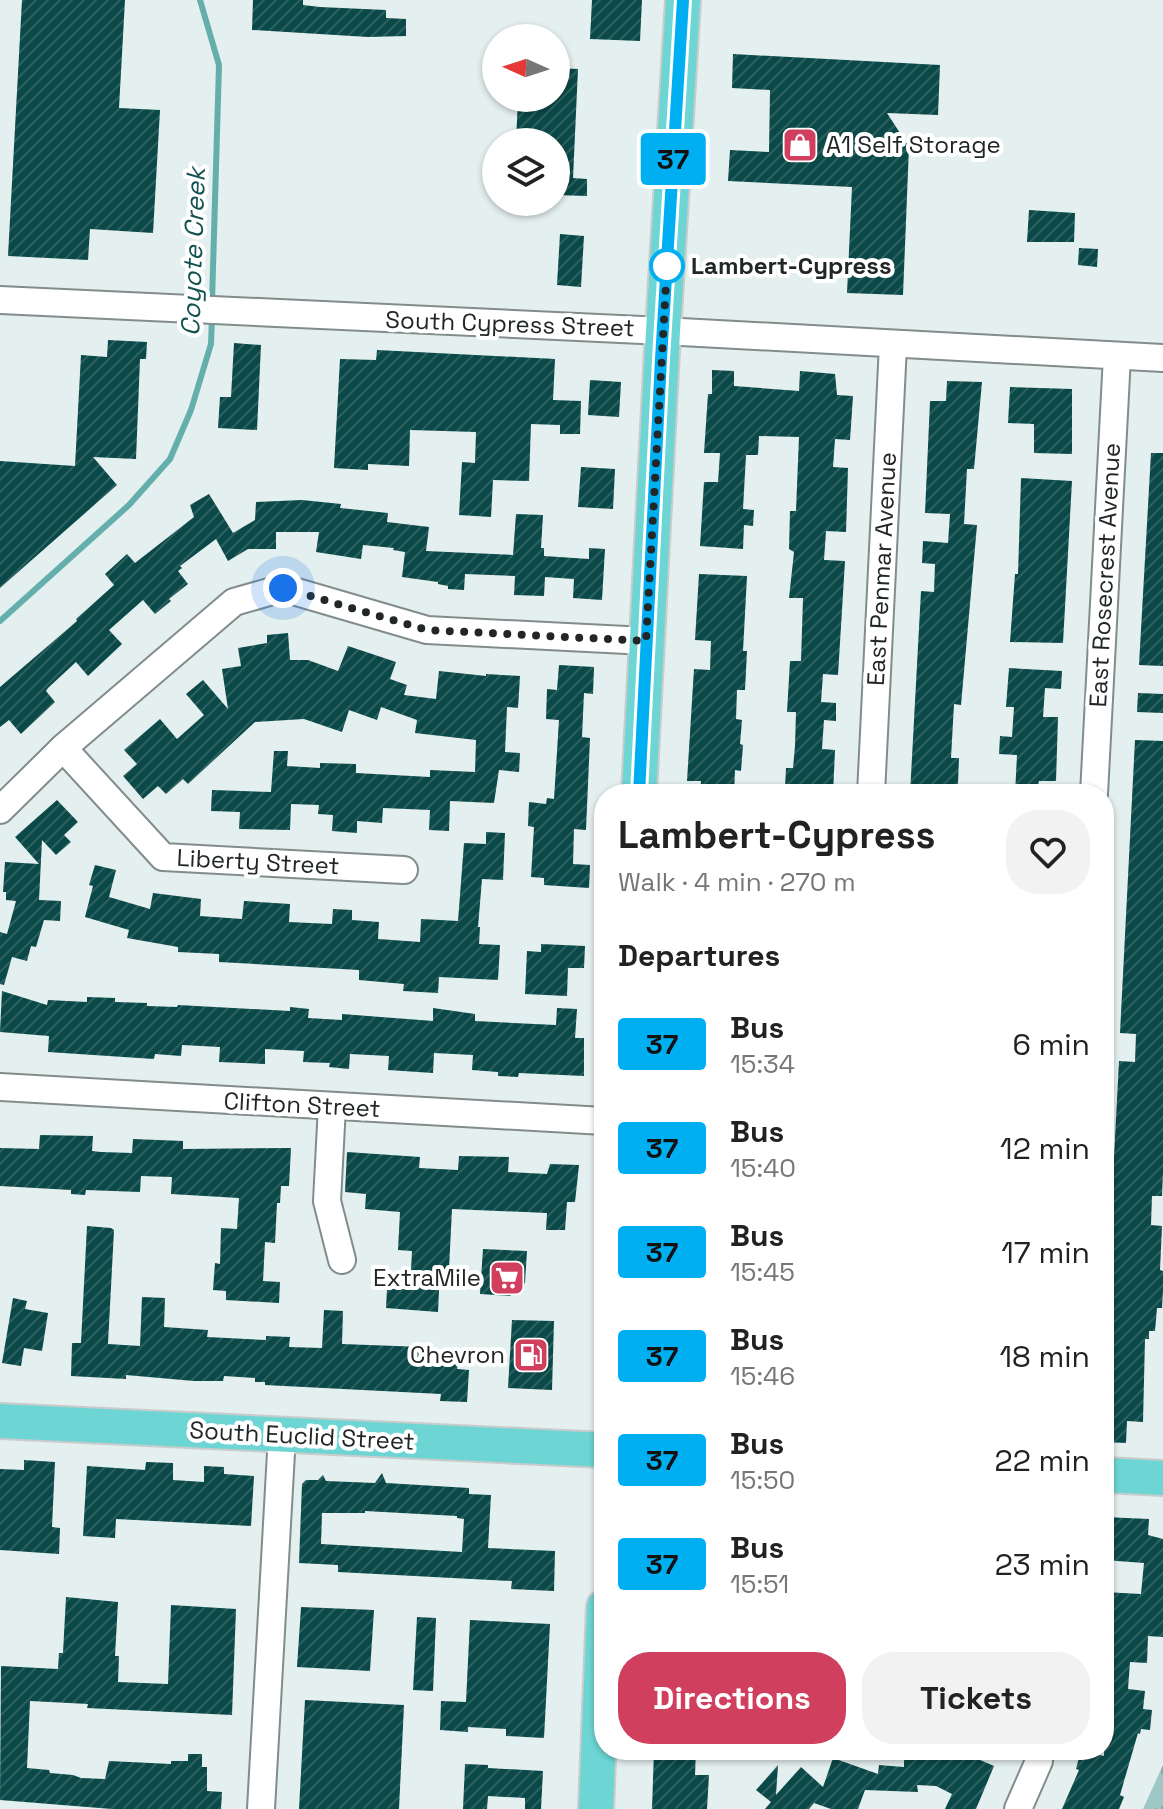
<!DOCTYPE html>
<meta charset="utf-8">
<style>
:root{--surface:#fff;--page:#f2f2f2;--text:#222;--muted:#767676;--accent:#d0405e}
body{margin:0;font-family:"Space Grotesk",sans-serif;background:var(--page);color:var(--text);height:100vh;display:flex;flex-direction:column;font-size:30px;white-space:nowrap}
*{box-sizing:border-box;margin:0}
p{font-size:26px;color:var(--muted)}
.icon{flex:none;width:44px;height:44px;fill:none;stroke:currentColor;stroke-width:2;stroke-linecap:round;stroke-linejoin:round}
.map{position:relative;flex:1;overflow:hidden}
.details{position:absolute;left:594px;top:784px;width:520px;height:976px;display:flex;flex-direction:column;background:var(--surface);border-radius:32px;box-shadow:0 2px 6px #0004}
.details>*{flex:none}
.badge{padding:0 16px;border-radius:6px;font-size:28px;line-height:52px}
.needle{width:52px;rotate:273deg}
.tools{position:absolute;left:482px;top:24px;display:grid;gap:16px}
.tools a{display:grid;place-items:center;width:88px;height:88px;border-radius:50%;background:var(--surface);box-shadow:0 2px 6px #0004;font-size:40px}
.you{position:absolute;width:40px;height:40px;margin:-20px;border:6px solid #fff;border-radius:50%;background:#1a73e8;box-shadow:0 0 0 12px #1a73e833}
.map>.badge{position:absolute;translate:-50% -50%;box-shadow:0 0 0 4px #fff}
h2{padding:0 24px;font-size:30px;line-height:72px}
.round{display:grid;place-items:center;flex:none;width:84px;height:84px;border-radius:32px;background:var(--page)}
.overview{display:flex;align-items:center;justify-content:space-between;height:136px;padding:0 24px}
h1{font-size:38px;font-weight:600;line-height:60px}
.cta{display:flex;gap:16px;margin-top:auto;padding:16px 24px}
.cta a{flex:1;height:92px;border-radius:32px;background:var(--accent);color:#fff;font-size:32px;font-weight:600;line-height:92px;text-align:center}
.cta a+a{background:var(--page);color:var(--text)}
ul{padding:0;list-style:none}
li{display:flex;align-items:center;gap:24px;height:104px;padding:0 24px}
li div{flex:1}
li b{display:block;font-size:30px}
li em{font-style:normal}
li .badge{min-width:88px;font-weight:700;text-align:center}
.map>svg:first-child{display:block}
</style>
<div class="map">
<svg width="1163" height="1809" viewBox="0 0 1163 1809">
<defs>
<pattern id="park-tufts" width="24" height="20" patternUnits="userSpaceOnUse" patternTransform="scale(2)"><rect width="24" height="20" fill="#9cc7c5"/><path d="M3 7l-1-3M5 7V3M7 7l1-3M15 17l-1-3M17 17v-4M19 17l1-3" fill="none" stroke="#86aba9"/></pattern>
<pattern id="building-hatch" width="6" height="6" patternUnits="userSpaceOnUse" patternTransform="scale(2)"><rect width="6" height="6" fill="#0a4948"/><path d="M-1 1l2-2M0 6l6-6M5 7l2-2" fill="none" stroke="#2e6060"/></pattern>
</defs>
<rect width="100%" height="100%" fill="#e4efef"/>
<!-- park -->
<polygon fill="url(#park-tufts)" points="1163,1765 1163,1809 1143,1809"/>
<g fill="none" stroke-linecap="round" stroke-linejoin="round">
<!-- stream -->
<g stroke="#64aeab" stroke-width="6">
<polyline points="200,0 219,65 212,302"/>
<polyline points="0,621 129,505 170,459 191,410 211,344 212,317"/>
</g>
</g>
<!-- building -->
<g fill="url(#building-hatch)" fill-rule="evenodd">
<polygon points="22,0 125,0 119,108 160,110 153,233 90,229 88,260 8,256"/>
<polygon points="253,0 303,0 303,5 320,7 386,10 386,18 406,19 406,36 368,37 252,30"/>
<polygon points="592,0 642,0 640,41 590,39"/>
<polygon points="733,54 940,65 938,115 887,113 909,147 903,295 847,293 852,187 728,181 730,150 769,152 770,90 732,88"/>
<polygon points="556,68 578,69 573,178 587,179 587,196 556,195 556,142 516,142 518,98 556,98"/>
<polygon points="1029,210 1075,213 1074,242 1027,242"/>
<polygon points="560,234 584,236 581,287 557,285"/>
<polygon points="1079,248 1098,249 1097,267 1078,265"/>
<polygon points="108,340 147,342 146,359 140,359 136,459 93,457 117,485 0,588 0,461 75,466 81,355 107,357"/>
<polygon points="234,343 261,345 257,430 218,428 220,397 231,397"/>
<polygon points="377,350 555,359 553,400 581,401 580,434 560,434 560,425 531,424 529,481 493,480 491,517 459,515 462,462 475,463 476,432 410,430 409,466 368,464 368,470 334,468 340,359 376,360"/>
<polygon points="712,370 734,371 734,386 799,391 800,371 835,374 837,395 853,396 850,440 835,439 833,467 848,468 846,532 826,531 824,560 845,561 838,675 823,674 821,702 836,703 836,721 824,720 822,749 835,750 833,794 794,794 795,788 785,787 786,768 793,768 795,746 796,712 787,712 790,661 801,661 803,598 789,598 794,552 789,549 790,511 796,511 799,437 759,436 758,455 746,455 743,509 754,510 753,526 744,525 743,549 700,546 704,482 718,482 720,453 704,453 708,394 712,394"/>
<polygon points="590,380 621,382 619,417 588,415"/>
<polygon points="947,381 982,382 974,469 967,469 964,524 977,525 961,705 954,704 951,758 959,758 958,784 950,784 949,794 910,794 921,591 934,592 935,564 922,563 923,541 948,543 950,514 925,513 930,401 946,401"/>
<polygon points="1010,387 1072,389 1072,454 1034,453 1034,424 1008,423"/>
<polygon points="1151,453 1163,453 1163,666 1139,665"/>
<polygon points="581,467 615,469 613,509 578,507"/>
<polygon points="1021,478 1072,481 1063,643 1010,642 1015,574 1018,574"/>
<polygon points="209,494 233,533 255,520 256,502 302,500 341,504 340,508 388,513 387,522 429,527 426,551 513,555 516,514 543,515 541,548 544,548 544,556 589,559 589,548 605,549 602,600 573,598 574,579 545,577 544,596 514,595 515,576 465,574 464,590 448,589 448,586 438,584 438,582 402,577 405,552 393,550 394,548 363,545 361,559 316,552 319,532 276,532 276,549 248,549 228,561 216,539 180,566 182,568 178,571 188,584 169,599 171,601 155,614 143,600 109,630 122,644 88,676 76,662 48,688 46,691 55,702 21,734 9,720 0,727 0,687 77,621 76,619 114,585 105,574 127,554 135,563 194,517 190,505"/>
<polygon points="699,574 747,576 743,651 747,651 745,690 737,690 736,719 742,720 740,744 743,745 741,771 735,770 734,794 700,794 701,781 687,781 694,669 710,670 711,641 695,640"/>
<polygon points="288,633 290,660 308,660 338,671 348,646 396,662 390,679 407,685 404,695 436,699 439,671 486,676 486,674 520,676 518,708 507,707 505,752 520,753 519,772 499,770 494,803 450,801 449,831 429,830 430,810 383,808 382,823 357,821 357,833 332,831 333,815 318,814 319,805 291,804 290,830 239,829 240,812 211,811 212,790 271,792 274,751 288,751 287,766 320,768 320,763 356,764 356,773 430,777 430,770 475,772 476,740 415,733 417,720 381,707 377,720 349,710 342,732 304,719 255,722 188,784 183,779 166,794 158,786 143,799 123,776 137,764 124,750 160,719 177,739 204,715 186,694 203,680 228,709 222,669 241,666 238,648 267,643 267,635"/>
<polygon points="559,665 594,667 593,694 584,693 582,737 590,738 586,830 574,829 573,864 590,865 589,888 544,885 544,878 531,877 534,827 528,826 529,802 546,804 547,798 554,799 559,720 546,719 547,689 557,690"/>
<polygon points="1009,668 1062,671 1061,689 1045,688 1043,717 1058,717 1056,781 1039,781 1036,794 1015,794 1017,755 999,754 1000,736 1012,737 1014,707 1006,707"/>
<polygon points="1138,693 1163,694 1163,713 1137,712"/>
<polygon points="1135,740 1163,741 1163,1173 1162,1196 1152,1196 1151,1225 1162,1226 1160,1270 1163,1271 1163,1290 1162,1308 1157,1308 1155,1331 1149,1331 1149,1339 1145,1339 1143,1422 1127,1421 1126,1443 1104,1442 1104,1351 1119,1061 1135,1062 1136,1034 1120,1033"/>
<polygon points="57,800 78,822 64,835 71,842 56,855 42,840 39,900 61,901 60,921 44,920 36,947 31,946 27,961 12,957 4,985 0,984 0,932 7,934 16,901 6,900 6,892 3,892 5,862 39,864 15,837"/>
<polygon points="486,832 505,833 503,880 482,879 478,927 480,927 479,944 500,945 498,980 439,977 438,993 403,991 404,984 359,980 359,970 219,962 219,954 178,952 178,947 127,938 129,930 85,917 93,886 89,885 95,865 116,870 109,897 150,909 153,893 201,899 200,916 242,919 244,901 290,904 289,922 332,924 333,909 352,910 352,920 379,922 378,939 420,942 421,919 458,921 464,843 486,844"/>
<polygon points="541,944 585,946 584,968 568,968 567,996 525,994 527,951 541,952"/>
<polygon points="2,991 47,1005 48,1000 87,1002 87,997 115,998 115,1002 147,1003 147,1006 177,1007 178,1005 290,1011 290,1007 309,1009 308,1018 342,1020 342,1014 433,1021 433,1008 475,1014 475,1021 556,1025 557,1008 577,1009 575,1038 584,1038 584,1076 519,1073 518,1077 498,1076 498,1072 472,1070 473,1055 434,1053 433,1073 388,1070 389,1056 350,1054 349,1069 329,1067 330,1063 303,1062 304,1051 265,1049 265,1064 219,1062 220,1047 182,1045 181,1056 155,1054 154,1059 48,1052 49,1036 0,1032"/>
<polygon points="40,1135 93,1136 92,1151 101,1152 132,1153 133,1139 183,1141 183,1149 291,1148 289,1186 281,1186 280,1203 277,1203 275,1243 265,1242 263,1281 280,1282 279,1303 226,1300 226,1291 213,1290 215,1263 220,1264 221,1228 237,1229 239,1198 171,1194 172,1177 141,1176 140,1192 86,1190 85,1195 71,1194 71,1190 0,1186 0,1148 39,1149"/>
<polygon points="347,1152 420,1157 419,1168 458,1170 459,1156 509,1157 508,1172 547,1174 550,1164 579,1165 575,1202 567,1202 565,1230 546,1230 547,1213 452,1209 449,1269 440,1269 438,1312 386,1308 387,1289 410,1289 412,1251 398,1250 400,1212 365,1209 366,1194 345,1192"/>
<polygon points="87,1226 111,1228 114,1230 108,1344 140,1346 142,1297 165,1298 164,1327 208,1330 207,1337 266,1340 266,1336 290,1337 289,1347 322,1348 324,1310 343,1311 342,1344 423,1347 422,1361 458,1363 457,1369 469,1370 467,1402 440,1401 441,1394 265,1385 265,1382 255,1382 255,1378 224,1376 223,1381 194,1381 126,1375 126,1379 71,1376 72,1343 81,1343"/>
<polygon points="483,1249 527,1251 525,1283 510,1296 480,1294"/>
<polygon points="13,1298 27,1301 25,1309 48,1313 42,1351 24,1348 21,1366 2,1363"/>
<polygon points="512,1320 554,1321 552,1390 508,1388"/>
<polygon points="24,1460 55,1462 52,1527 60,1528 59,1554 0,1550 0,1469 24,1470"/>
<polygon points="146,1462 173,1463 173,1480 204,1482 204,1466 224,1467 224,1474 254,1476 251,1526 116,1519 115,1538 83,1536 87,1466 145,1470"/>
<path d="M 382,1473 L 386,1483 L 469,1488 L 469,1494 L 491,1495 L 488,1548 L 555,1551 L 554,1591 L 511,1589 L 512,1581 L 338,1572 L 338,1565 L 299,1563 L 302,1484 L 306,1480 L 318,1480 L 323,1475 L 326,1481 L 375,1483 ZM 365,1511 L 457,1516 L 457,1518 L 464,1519 L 462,1552 L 321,1544 L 322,1513 L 365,1513 Z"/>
<polygon points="1104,1517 1149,1519 1148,1535 1163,1539 1163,1637 1148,1636 1147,1663 1130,1662 1128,1689 1145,1691 1143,1709 1152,1710 1150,1730 1141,1729 1140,1734 1138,1733 1120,1795 1124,1797 1119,1809 1062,1809 1079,1770 1076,1769 1081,1750 1104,1756 1104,1592 1141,1594 1144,1563 1104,1560"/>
<polygon points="66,1597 118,1602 115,1656 119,1656 118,1682 168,1684 171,1605 236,1609 232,1715 87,1708 88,1704 30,1701 27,1768 49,1770 50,1773 73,1775 81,1778 105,1779 109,1761 171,1764 171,1761 188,1761 188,1754 202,1754 202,1767 207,1767 207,1791 222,1792 221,1809 112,1809 0,1800 1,1666 58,1669 59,1653 63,1653"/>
<polygon points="301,1607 374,1610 370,1671 297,1667"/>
<polygon points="417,1617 436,1618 433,1691 413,1690"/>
<polygon points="470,1620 550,1624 544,1738 506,1736 506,1729 468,1727 468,1732 440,1730 441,1701 466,1702"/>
<polygon points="305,1700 404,1705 399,1809 299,1809"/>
<polygon points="654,1750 696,1750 695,1775 709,1775 707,1809 652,1809"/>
<polygon points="904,1750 942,1750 954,1755 957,1750 994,1766 976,1809 945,1809 952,1794 936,1786 917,1785 918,1792 865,1790 858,1809 831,1809 814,1803 809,1809 765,1809 771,1802 756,1790 778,1765 776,1795 801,1767 823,1787 833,1758 878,1774 879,1765 904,1767"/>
<polygon points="465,1764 488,1765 488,1768 543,1771 541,1809 525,1809 525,1798 488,1796 487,1809 463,1809"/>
</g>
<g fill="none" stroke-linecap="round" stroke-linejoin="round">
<defs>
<g id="minor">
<polyline points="0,300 663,331 1163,358"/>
<polyline points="63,748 163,857 404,870"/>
<polyline points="871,794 893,345"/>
<polyline points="1094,794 1117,356"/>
<polyline points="0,810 63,748 234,602 283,588 427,630 646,641"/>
<polyline points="0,1087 604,1121"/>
<polyline points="332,1106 327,1201 342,1260"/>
<polyline points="261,1809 282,1435"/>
<polyline points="1018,1809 1039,1761 1040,1750"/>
</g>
<g id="major">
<polyline points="639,794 663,331 683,0"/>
<polyline points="0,1421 604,1450"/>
<polyline points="1104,1475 1163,1478"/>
<polyline points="596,1809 604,1607"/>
</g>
</defs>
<!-- minor casing -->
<use href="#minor" stroke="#818c8b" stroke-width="30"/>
<!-- major casing -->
<use href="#major" stroke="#cacbcb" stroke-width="38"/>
<!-- minor -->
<use href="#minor" stroke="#fff" stroke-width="26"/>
<!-- major -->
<use href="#major" stroke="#6dd6d4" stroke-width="34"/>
</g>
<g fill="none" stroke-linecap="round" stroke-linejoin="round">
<defs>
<polyline id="line" points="639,794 661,359 683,0"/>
</defs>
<!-- line casing -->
<use href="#line" stroke="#fff" stroke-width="18"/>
<!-- line -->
<use href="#line" stroke="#00aff2" stroke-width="12"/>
<!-- walk -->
<polyline stroke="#222626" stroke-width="8" stroke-dasharray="0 14.4" points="283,588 427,630 646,641 667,266"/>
</g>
<!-- icons -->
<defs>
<symbol id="shop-square" viewBox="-11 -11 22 22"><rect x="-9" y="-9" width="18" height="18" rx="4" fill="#d0405e" stroke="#fff"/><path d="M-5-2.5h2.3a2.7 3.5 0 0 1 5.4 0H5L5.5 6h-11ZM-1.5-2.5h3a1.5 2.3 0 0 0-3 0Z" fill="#fff"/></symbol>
<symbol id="supermarket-square" viewBox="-11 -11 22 22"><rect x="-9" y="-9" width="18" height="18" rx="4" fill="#d0405e" stroke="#fff"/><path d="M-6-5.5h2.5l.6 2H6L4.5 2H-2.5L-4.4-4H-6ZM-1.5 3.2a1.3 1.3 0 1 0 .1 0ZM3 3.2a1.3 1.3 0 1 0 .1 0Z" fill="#fff"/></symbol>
<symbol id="fuel-square" viewBox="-11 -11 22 22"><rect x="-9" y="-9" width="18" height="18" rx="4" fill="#d0405e" stroke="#fff"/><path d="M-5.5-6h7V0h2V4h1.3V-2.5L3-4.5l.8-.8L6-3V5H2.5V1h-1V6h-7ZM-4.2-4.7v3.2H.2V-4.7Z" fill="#fff"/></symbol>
</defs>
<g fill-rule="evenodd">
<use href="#shop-square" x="780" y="125" width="40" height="40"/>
<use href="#supermarket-square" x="487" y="1258" width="40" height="40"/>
<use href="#fuel-square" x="511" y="1335" width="40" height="40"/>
</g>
<!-- markers -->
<circle fill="#fff" stroke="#00aff2" stroke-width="4" cx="667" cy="266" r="16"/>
<g text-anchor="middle" stroke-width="8" stroke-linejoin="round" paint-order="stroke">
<!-- poi labels -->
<g font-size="24" fill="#222626" stroke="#fff" text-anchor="end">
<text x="826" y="153" text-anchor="start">A1 Self Storage</text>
<text x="481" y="1286">ExtraMile</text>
<text x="505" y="1363">Chevron</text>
</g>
<!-- stop labels -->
<g font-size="24" font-weight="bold" fill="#222626" stroke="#fff" text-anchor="start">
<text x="691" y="274">Lambert-Cypress</text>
</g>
<!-- street labels -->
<g font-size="24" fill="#222626" stroke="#fff">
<text transform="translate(510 324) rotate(2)" y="8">South Cypress Street</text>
<text transform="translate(882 569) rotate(-87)" y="8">East Penmar Avenue</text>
<text transform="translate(1105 575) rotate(-87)" y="8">East Rosecrest Avenue</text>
<text transform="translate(258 862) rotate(3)" y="8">Liberty Street</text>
<text transform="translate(302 1105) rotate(3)" y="8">Clifton Street</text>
<text transform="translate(302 1436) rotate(3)" y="8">South Euclid Street</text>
</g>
<!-- water labels -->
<g font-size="26" font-style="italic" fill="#125352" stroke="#fff">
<text transform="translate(193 252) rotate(-88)" y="9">Coyote Creek</text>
</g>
</g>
</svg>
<div class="tools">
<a><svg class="needle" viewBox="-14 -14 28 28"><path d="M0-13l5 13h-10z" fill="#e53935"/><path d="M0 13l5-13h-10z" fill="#767676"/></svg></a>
<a><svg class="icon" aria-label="layers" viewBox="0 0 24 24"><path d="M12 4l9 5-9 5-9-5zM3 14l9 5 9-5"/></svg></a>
</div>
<div class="you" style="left:283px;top:588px"></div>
<b class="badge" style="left:673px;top:159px;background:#00aff2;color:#111">37</b>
<section class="details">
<div class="overview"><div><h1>Lambert-Cypress</h1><p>Walk · 4 min · 270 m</p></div><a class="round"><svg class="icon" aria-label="heart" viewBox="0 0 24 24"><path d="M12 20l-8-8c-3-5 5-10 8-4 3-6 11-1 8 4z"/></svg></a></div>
<h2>Departures</h2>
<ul>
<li><span class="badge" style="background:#00aff2;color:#111">37</span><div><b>Bus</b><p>15:34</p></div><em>6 min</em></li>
<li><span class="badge" style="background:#00aff2;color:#111">37</span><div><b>Bus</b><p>15:40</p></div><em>12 min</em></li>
<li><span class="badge" style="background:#00aff2;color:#111">37</span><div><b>Bus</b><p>15:45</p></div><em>17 min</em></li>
<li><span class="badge" style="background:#00aff2;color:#111">37</span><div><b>Bus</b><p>15:46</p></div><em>18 min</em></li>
<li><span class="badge" style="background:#00aff2;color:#111">37</span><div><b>Bus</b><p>15:50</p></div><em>22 min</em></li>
<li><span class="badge" style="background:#00aff2;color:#111">37</span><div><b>Bus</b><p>15:51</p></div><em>23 min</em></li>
</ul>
<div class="cta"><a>Directions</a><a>Tickets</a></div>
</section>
</div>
